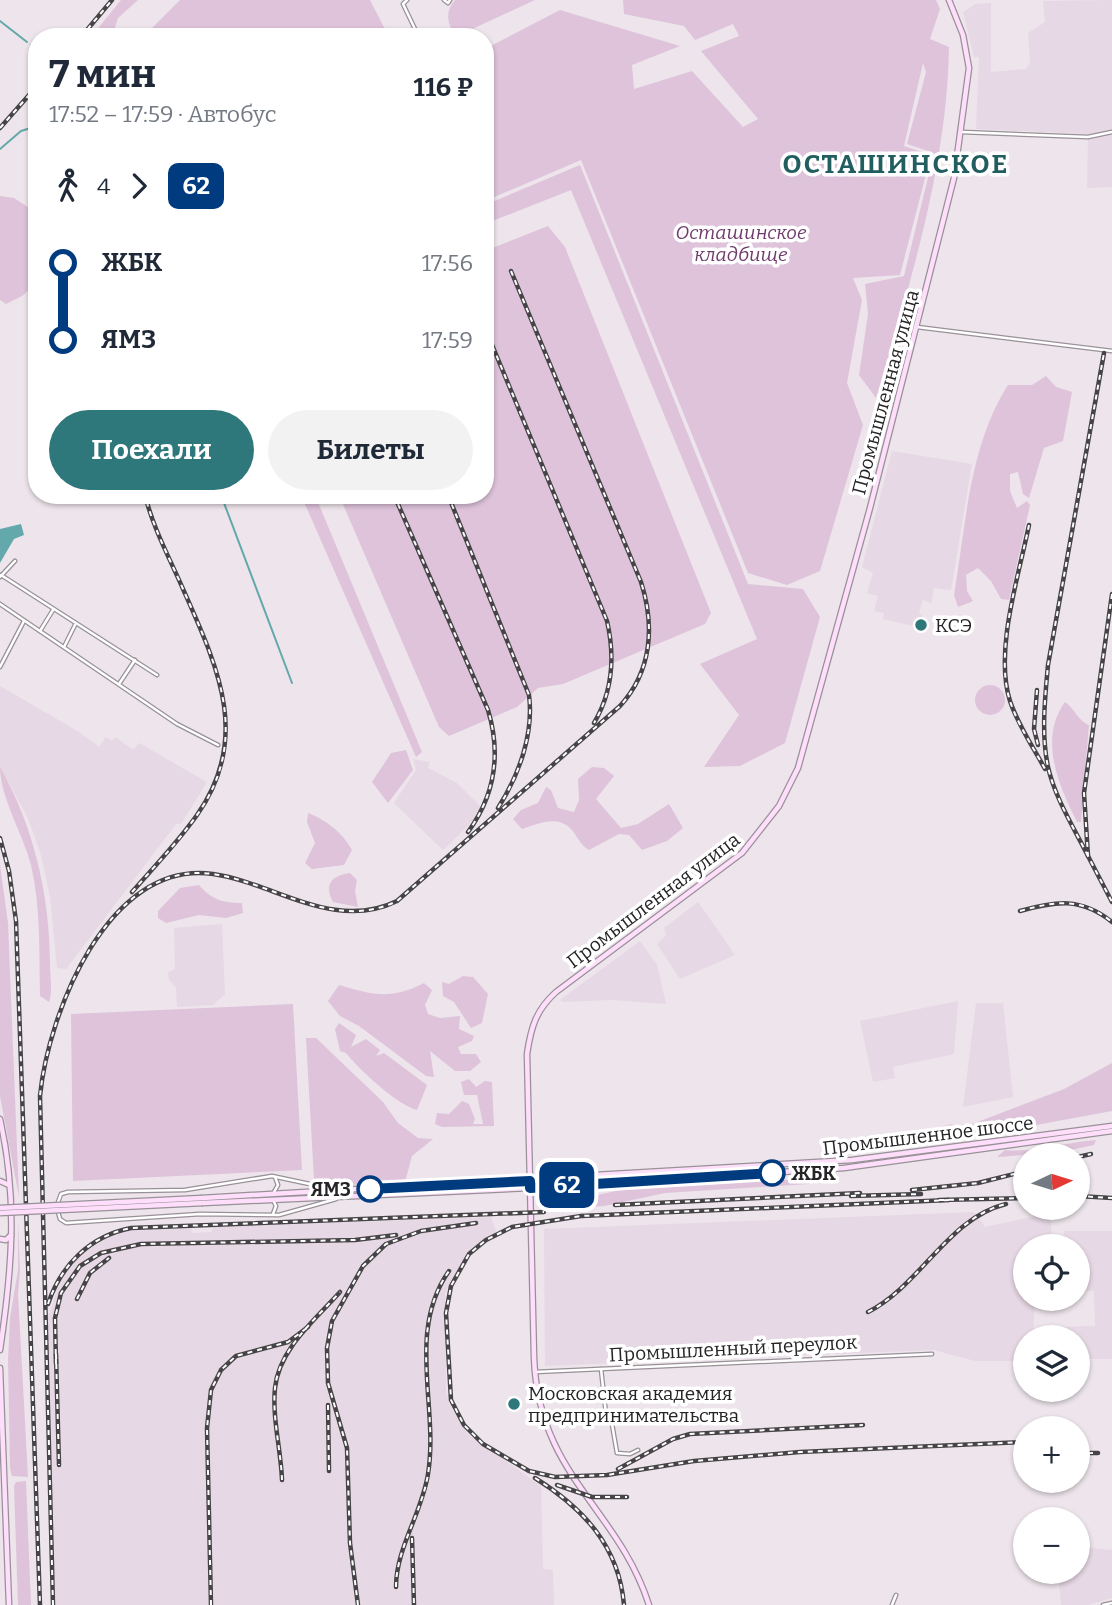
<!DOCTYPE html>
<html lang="ru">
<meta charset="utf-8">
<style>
:root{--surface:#fff;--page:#f2f2f3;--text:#1f2937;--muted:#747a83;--accent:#2e777a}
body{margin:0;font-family:Bitter,serif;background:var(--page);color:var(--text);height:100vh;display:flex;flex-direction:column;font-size:26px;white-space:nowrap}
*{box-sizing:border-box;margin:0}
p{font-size:23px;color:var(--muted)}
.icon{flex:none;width:38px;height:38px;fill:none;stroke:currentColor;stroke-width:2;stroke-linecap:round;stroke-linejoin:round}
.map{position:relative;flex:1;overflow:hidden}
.panel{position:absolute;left:28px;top:28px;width:466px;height:476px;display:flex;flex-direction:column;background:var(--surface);border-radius:28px;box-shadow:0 2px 5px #0004}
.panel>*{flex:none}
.badge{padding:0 14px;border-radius:10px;font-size:24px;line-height:46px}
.needle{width:46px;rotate:86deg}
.fabs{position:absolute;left:1013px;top:1143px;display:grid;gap:14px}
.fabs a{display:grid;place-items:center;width:77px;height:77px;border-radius:50%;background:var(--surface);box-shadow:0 2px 5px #0004;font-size:35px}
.map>.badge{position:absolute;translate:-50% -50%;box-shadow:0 0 0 4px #fff}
.legs{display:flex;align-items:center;gap:10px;height:77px;padding:0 21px;font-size:23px}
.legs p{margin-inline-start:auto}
.head{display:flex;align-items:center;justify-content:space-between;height:119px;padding:0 21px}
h1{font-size:38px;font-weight:700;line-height:52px}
.primary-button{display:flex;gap:14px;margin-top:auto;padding:14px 21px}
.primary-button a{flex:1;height:80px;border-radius:42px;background:var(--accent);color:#fff;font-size:28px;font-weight:700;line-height:80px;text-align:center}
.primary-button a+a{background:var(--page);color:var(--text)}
ul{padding:0 21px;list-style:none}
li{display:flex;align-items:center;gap:24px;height:77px;font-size:26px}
li i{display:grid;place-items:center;width:10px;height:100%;margin:0 9px;background:currentColor}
li i::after{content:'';width:18px;height:18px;margin:-9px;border:5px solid;border-radius:50%;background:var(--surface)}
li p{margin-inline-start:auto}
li:first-child i{background:linear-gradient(#0000 50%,currentColor 0)}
li:last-child i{background:linear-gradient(currentColor 50%,#0000 0)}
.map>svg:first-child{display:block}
</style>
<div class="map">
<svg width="1112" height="1605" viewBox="0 0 1112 1605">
<rect width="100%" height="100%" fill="#ede5eb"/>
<!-- built -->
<g fill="#e6d8e4">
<polygon points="1112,0 1112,187 1087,188 1088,134 976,129 979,57 974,57 963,12 976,4 991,3 991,72 1026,69 1030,63 1028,33 1045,22 1043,1"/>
<polygon points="892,451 972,464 951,590 934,588 931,603 923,600 919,612 927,622 926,629 883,619 884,613 874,611 878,596 867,593 873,573 862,567"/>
<polygon points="0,686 79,732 99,747 106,737 112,741 115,737 133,750 139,743 207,782 181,824 176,824 66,969 57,968 50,897 41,855 28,818 0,767"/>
<polygon points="413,759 430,762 428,768 457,783 481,807 472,822 443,850 394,803 416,770"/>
<polygon points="698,902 735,955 680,979 657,944 666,935 664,928"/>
<polygon points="222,924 225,994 213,1005 177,1007 176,987 169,980 168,972 175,969 174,928"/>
<polygon points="640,941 657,965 666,1004 612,1000 563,1002 560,1000"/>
<polygon points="958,1001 954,1054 893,1067 895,1078 873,1082 860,1021"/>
<polygon points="976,1003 1003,1003 1013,1097 963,1107"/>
<polygon points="974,1212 985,1227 1050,1213 1053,1246 1026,1246 1026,1298 1035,1299 1033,1337 1026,1337 1025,1361 975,1361 934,1350 545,1366 544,1229"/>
<polygon points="491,1217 496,1232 467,1254 445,1293 446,1393 452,1409 468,1434 541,1486 543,1569 553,1570 554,1605 55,1605 48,1318 61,1278 81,1255 106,1238 131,1230 191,1228 192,1233 211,1232 214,1227"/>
<polygon points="1064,1231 1112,1231 1112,1359 1078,1359 1078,1337 1057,1337 1057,1327 1095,1326 1094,1291 1078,1290 1078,1246 1064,1246"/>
<polygon points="1078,1547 1112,1550 1112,1598 1088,1605 1061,1605 1058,1572 1078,1572"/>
</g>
<!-- green -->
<g fill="#dec3db">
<polygon points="121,0 138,0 118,18 112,37 91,37"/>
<polygon points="180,0 370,0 389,37 143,37"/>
<path d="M 455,0 L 535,0 L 455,37 C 448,23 444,13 455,0 Z"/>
<path d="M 623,0 L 936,0 L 940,9 L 930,39 L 949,47 C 947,167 910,284 876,398 L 859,375 L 868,314 L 865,284 L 904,276 L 934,153 L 907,144 L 926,72 L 923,63 L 904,146 L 931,155 L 900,275 L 853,278 L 862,300 L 847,383 L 863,425 L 820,571 L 787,585 L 748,573 L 581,160 L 485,201 L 485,49 L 560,10 L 680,46 L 632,65 L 634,89 L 692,71 L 743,127 L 758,119 L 701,51 L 739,36 L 733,24 L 695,40 L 684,26 L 624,14 Z"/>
<polygon points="580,165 748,584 803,589 820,617 785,743 740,766 704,767 739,715 700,664 757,639 571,190 485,224 485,205"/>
<polygon points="0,196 14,198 37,213 37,283 22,296 6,304 0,300"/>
<polygon points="548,226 565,247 711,613 705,624 563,684 538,688 517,707 449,736 439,727 339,495 485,495 485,251"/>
<path d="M 1046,376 L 1056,387 L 1072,392 L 1063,441 L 1044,448 L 1029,498 L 1023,494 L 1018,472 L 1010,474 L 1010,491 L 1017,508 L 1027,501 L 1030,505 L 1009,600 L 1001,599 L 991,581 L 978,568 L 966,575 L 967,591 L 973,601 L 958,607 L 954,595 C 966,525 969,446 1008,385 L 1032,385 Z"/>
<polygon points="301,495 315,495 422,752 416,757"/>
<circle cx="990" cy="700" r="15"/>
<path d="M 1065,702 C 1075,709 1078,721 1089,725 L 1081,822 L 1077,822 C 1059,786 1038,739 1065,702 Z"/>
<polygon points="406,750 413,770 388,803 372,782 391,753"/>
<path d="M 0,767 C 34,827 50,896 50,965 C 50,976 53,992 49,1002 L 40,996 C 39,953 41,908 31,865 C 23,834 0,797 0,767 Z"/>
<path d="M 592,767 L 604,768 L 614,776 L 596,799 L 621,828 L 638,824 L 669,804 L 683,828 L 667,841 L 642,850 L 629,835 L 619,834 L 589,850 C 579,844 578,836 570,828 C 556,815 537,824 522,829 L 513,819 L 521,810 L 538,803 L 546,787 L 551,790 L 558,808 L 574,812 L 579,800 L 578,779 Z"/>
<path d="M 308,813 C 326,820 342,832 352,850 L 344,865 L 312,869 L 305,863 L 315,843 L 307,822 Z"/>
<polygon points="0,865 8,923 19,1197 0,1096"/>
<path d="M 350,873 L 357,880 L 355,891 L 358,907 L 333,902 C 324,884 331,876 350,873 Z"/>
<path d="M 199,885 C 212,900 223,903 242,903 L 243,913 L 226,918 L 199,915 L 166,923 L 158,918 L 158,911 L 180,888 Z"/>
<polygon points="463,976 473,977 488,994 482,1023 471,1028 454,1002 443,996 442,982 449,984"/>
<path d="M 424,983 L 432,990 L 425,1005 L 428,1014 L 440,1018 L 460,1016 L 459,1029 L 474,1036 L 472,1041 L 458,1047 L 461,1054 L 476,1054 L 481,1062 L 470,1071 L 455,1071 L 430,1051 L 434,1077 L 426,1076 L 359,1026 L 340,1016 L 328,1001 L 339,985 C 373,995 391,1000 424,983 Z"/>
<polygon points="293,1004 302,1170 73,1181 71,1014"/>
<path d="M 339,1023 L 356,1035 L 351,1047 L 366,1039 L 380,1050 L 376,1056 L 384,1053 L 427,1085 L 417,1110 C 397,1105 360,1070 346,1053 L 340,1051 L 335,1029 Z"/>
<polygon points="306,1038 316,1038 383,1102 398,1123 418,1138 433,1139 412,1156 405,1182 331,1186 314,1180"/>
<polygon points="1112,1063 1112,1111 976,1136 954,1131 1064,1089"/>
<polygon points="469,1079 476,1087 485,1081 492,1082 494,1126 442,1127 435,1124 437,1113 449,1114 462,1101 469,1104 475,1119 473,1124 483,1124 477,1095 464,1095 461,1082"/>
<polygon points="952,1124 954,1143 928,1144 925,1131"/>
<path d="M 1096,1140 L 1094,1145 C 1055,1154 1034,1154 997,1157 L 1005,1150 C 1033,1153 1067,1142 1096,1140 Z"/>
<polygon points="812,1178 829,1179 824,1183 665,1193 604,1206 570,1208 570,1191 597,1195 621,1190"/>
<polygon points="18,1220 20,1271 18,1294 28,1477 12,1476 10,1468 8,1360 10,1318 18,1270"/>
<polygon points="26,1481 31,1605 18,1605 14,1486 16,1482"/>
</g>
<!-- water -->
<polygon fill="#63a8ab" points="21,524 24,535 14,539 0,563 0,529"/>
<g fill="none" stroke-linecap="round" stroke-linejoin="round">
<!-- stream -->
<g stroke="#63a8ab" stroke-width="2">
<polyline points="0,21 27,42"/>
<polyline points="31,45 37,51"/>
<polyline points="0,149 21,131 37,126"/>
<polyline points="221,495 292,683"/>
</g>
<defs>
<g id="street">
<polyline points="407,0 403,4 415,29"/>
<polyline points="444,0 448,3 450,0"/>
<polyline points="962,132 1088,137 1112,132"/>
<polyline points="917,327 1112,351"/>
<polyline points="1,575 157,675"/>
<polyline points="0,577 15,561"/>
<polyline points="0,604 177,724 218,745"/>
<polyline points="40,631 53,610"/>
<polyline points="64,647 75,625"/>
<polyline points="0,667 24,621"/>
<polyline points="119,684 135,660"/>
<polyline points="274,1192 278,1185 275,1177"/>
<polyline points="57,1205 61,1194 68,1192 185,1190 272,1176 333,1189"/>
<polyline points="58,1212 60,1219 66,1223 200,1214 279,1215 336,1199"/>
<polyline points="273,1214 276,1206 274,1202"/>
<polyline points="601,1369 606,1414 612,1424 617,1453 630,1454 638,1450"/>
<polyline points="535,1372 932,1354"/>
<polyline points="892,1605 896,1595"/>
<polyline points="1103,1605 1112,1603"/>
</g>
<g id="secondary">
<path d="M 0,1119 C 18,1199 12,1270 0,1350"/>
<polyline points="0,1181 9,1185"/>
<polyline points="202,1198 852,1160 1112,1126"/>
<polyline points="203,1203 530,1188 844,1168 1112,1131"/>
<polyline points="0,1239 6,1240 11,1235"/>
<polyline points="0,1368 9,1605"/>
<path d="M 649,1605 C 618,1508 538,1475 534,1357 L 527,1054 C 531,1027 536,1010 556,992 L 742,853 L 779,806 L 798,768 L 870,508 L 954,178 L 969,68 L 963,35 L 949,0"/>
</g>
</defs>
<!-- street casing -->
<use href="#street" stroke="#989197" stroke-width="5"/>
<!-- secondary casing -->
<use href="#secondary" stroke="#989197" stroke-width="7"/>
<!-- street -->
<use href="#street" stroke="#fff" stroke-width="2.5"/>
<!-- secondary -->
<use href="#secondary" stroke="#fedefb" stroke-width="4.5"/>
<defs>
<g id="rail">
<polyline points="81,37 112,0"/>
<polyline points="0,128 37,86"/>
<path d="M 485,328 L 607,621 C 615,656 613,691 594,723"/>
<path d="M 394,495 L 488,710 C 501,753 495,795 468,832"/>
<path d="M 448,495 L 529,695 C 534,734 519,775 498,808"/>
<path d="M 1029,525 C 1019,575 994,651 1010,701 C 1018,725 1033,747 1045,769"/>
<polyline points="1112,594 1084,793 1088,856 1112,902"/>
<polyline points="1037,690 1034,729 1038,745"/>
<polyline points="0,838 9,871 16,921 40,1605"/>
<path d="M 1088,856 C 1074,828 1055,798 1048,767 C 1041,734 1045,698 1048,665 L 1104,353"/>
<path d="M 132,892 C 154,867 178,842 197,815 C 252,737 217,666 183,589 C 170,559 153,528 145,495"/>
<path d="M 1020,911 C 1056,901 1081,897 1112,922"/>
<polyline points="1078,1157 1091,1154"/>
<polyline points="1078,1170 1080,1169"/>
<polyline points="912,1190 978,1183 1026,1171"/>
<polyline points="851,1196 921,1194"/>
<polyline points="1078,1196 1112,1198"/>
<polyline points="939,1200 1026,1198"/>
<polyline points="949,1200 581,1216 512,1227 486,1240 469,1254 451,1286 446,1313 451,1400 464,1425 483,1444 529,1471 555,1477 607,1475 694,1461 800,1452 1026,1442"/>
<polyline points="615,1205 860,1193"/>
<polyline points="77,1299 90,1273 109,1258"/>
<path d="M 48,1304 C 61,1265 90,1236 131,1228 L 544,1212"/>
<path d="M 868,1312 C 921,1285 948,1218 1006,1204"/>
<polyline points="56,1354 59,1465"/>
<polyline points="56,1364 55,1318 61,1293 80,1266 101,1253 141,1244 355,1240 396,1235"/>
<polyline points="328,1405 329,1471"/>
<polyline points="1078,1453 1098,1453"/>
<polyline points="618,1469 673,1439 690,1434 863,1425"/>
<path d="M 535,1478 C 583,1508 619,1546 624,1605"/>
<path d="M 282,1480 C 281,1450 272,1418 275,1388 C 279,1349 315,1320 340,1292"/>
<polyline points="557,1485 592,1497 627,1497"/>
<polyline points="412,1538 414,1605"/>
<path d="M 396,1587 C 396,1548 422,1513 428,1474 C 439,1407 406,1332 449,1271"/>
<path d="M 53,1605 L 40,1096 C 48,1014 108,859 213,874 C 275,883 334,932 397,901 L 620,706 C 652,671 655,626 641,582 L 511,271"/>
<polyline points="211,1605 207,1428 211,1390 221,1370 236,1356 288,1342 308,1327"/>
<polyline points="358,1605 350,1543 347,1448 328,1383 327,1348 332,1321 363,1266 386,1244 421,1231 476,1223"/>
</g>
</defs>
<!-- rail casing -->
<use href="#rail" stroke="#474447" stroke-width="4.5"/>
<!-- rail -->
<use href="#rail" stroke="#fff" stroke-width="2" stroke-dasharray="5" stroke-linecap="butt"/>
<defs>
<g id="secondary-bridge">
<polyline points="0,1208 202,1198"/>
<polyline points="0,1213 203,1203"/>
</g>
</defs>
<!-- secondary-bridge casing -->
<use href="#secondary-bridge" stroke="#989197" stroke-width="7" stroke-linecap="butt"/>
<!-- secondary-bridge -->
<use href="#secondary-bridge" stroke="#fedefb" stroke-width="4.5"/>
</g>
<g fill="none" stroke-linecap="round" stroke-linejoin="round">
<defs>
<polyline id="line-1" points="370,1189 530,1181 530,1188 772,1173"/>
</defs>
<!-- line-1 casing -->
<use href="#line-1" stroke="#fff" stroke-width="16"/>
<!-- line-1 -->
<use href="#line-1" stroke="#003b80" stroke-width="10"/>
</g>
<!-- markers -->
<g fill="#2e777a" stroke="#fff" stroke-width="2.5">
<circle cx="921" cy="625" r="7"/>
<circle cx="514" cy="1404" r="7"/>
</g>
<g fill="#fff" stroke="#003b80" stroke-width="3.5">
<circle cx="772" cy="1173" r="12"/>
<circle cx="370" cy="1189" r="12"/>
</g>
<g text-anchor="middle" stroke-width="7" stroke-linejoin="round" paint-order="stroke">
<!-- park labels -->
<g font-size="19" font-style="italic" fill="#703b6b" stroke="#fff">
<text x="741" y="239">Осташинское<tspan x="741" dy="22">кладбище</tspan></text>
</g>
<!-- street labels -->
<g font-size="19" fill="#262426" stroke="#fff">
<text transform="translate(885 392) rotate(-75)" y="7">Промышленная улица</text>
<text transform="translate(653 900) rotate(-37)" y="7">Промышленная улица</text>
<text transform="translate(928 1135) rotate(-7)" y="7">Промышленное шоссе</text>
<text transform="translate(733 1348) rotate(-3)" y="7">Промышленный переулок</text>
</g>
<!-- poi labels -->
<g font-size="19" fill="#262426" stroke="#fff" text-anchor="start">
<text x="935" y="632">КСЭ</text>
<text x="528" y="1400">Московская академия<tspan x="528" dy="22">предпринимательства</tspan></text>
</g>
<!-- stop labels -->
<g font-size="19" font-weight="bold" fill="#262426" stroke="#fff" text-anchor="start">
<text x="791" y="1180">ЖБК</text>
<text x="351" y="1196" text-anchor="end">ЯМЗ</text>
</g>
<!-- district labels -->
<g font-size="26" font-weight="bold" letter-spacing="2" fill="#225d5f" stroke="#fff">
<text x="896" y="173">ОСТАШИНСКОЕ</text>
</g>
</g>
</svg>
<div class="fabs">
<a><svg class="needle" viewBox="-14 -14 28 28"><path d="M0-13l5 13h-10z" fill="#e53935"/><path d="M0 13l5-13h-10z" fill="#747a83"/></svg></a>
<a><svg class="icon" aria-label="locate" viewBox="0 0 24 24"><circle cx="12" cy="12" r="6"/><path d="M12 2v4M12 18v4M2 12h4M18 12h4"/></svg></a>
<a><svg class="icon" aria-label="layers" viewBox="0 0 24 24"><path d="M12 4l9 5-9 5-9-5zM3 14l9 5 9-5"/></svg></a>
<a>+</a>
<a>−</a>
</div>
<b class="badge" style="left:567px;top:1185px;background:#003b80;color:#fff">62</b>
<section class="panel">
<div class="head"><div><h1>7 мин</h1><p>17:52 – 17:59 · Автобус</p></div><b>116 ₽</b></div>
<div class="legs"><svg class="icon" aria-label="walk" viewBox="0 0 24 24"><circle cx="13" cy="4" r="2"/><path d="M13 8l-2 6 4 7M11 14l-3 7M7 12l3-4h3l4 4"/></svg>4<svg class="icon" aria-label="forward" viewBox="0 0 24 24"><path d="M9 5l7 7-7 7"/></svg><b class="badge" style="background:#003b80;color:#fff">62</b></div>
<ul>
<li><i style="color:#003b80"></i><b>ЖБК</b><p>17:56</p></li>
<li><i style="color:#003b80"></i><b>ЯМЗ</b><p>17:59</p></li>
</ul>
<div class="primary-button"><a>Поехали</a><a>Билеты</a></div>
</section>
</div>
